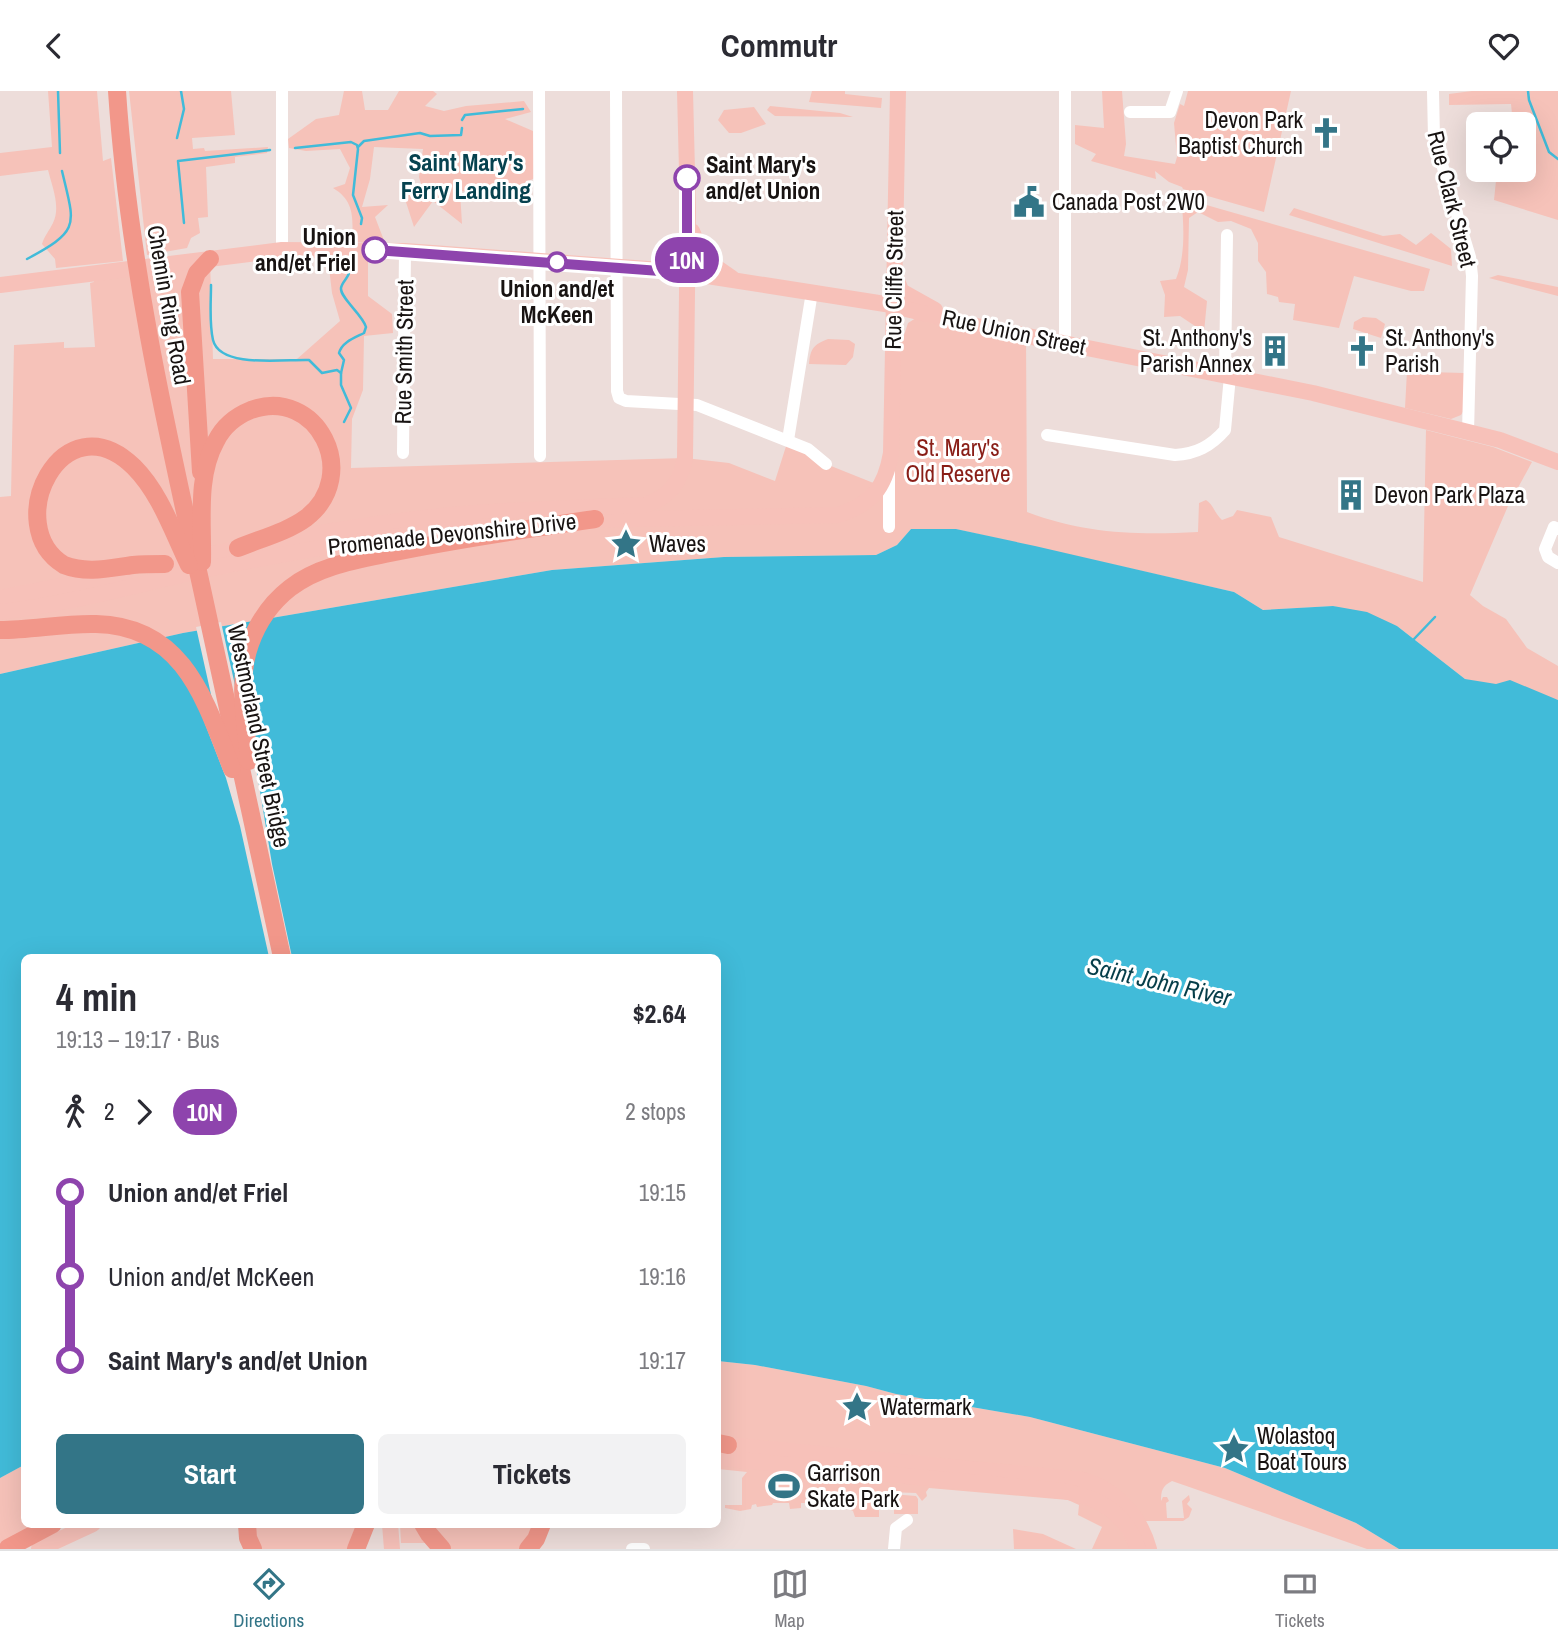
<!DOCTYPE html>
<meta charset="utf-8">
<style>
:root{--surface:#fff;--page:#f2f2f3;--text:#2b2b33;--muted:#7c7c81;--line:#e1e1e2;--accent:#337587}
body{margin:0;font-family:"Archivo Narrow",sans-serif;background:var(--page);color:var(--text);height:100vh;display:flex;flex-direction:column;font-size:26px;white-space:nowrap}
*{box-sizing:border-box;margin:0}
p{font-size:23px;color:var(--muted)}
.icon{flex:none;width:38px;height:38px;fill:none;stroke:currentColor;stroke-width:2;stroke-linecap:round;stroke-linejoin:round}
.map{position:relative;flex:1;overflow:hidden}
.details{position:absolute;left:21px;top:863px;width:700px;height:574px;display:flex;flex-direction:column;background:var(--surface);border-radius:10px;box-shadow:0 7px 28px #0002}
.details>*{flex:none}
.badge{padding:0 14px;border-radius:23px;font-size:24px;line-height:46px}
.fabs{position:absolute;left:1466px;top:21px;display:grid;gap:14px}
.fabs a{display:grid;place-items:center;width:70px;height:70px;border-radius:10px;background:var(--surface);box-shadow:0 7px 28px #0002;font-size:35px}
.map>.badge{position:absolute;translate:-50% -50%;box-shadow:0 0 0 4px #fff}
.legs{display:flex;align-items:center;gap:10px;height:77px;padding:0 35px;font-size:23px}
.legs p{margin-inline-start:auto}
.summary{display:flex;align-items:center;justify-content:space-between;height:119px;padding:0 35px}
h1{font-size:38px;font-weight:800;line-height:52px}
.primary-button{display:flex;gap:14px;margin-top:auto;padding:14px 35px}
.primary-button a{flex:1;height:80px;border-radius:10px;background:var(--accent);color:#fff;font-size:28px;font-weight:800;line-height:80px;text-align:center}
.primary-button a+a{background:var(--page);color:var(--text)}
ul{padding:0 35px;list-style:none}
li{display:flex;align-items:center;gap:24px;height:84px;font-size:26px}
li i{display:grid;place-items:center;width:10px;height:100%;margin:0 9px;background:currentColor}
li i::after{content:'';width:18px;height:18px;margin:-9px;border:5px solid;border-radius:50%;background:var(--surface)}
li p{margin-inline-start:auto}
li:first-child i{background:linear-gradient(#0000 50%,currentColor 0)}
li:last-child i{background:linear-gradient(currentColor 50%,#0000 0)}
header{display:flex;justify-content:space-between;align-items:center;height:91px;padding:0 35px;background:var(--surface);font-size:32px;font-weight:800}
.tab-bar{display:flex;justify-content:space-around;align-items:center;height:98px;border-top:2px solid var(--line);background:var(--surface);font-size:19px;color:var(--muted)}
.tab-bar a{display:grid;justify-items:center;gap:4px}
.tab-bar .on{color:var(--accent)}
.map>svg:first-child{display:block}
</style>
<header><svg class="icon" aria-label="back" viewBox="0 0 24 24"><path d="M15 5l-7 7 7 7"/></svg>Commutr<svg class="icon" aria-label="heart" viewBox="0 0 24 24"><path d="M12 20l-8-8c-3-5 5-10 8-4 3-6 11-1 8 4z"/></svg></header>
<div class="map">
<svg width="1558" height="1458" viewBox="0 0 1558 1458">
<rect width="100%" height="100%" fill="#edddda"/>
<!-- green -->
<g fill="#f6c2b9">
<path d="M 48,0 L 97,0 L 103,70 L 111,67 L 123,170 L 56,177 L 55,168 L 42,153 C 45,144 49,140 53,132 C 61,116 52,95 48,79 L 0,85 L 0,62 L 52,56 Z"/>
<polygon points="129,0 231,0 235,44 192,47 193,58 204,57 205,60 268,56 267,62 235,66 235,72 206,76 208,126 198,127 200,142 191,147 187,157 147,164"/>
<path d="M 344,0 L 362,0 L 365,19 L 388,19 L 399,0 L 433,0 L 437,3 L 425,15 L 444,20 L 466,15 L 524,10 L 531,21 L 505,28 L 533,40 L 535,87 L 501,103 L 460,100 L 462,133 L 433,110 L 414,136 L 404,105 L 423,100 L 419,86 L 423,58 L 374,56 L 370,88 L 362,116 L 388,114 L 375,126 L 385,152 L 352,151 C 353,128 355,110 333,97 L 345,93 L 350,77 L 340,58 L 306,60 L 289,57 L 288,48 L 316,28 L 339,24 Z"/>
<polygon points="812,0 845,0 845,3 882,7 881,17 809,11"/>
<polygon points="1102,0 1122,0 1126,53 1124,65 1175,73 1177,66 1174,32 1180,13 1184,15 1188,0 1291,0 1264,121 1183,98 1182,96 1169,91 1155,80 1156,88 1091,70 1096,63 1075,53 1075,34 1104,37"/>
<polygon points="1472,0 1558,0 1558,129 1494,109 1497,80 1524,79 1524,33 1513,33 1511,13 1449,14 1449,3"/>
<polygon points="770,15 840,22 853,26 775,25 767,19"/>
<polygon points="754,16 766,33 741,42 729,42 718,29 724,19"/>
<path d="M 1182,107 L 1430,178 L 1424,200 L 1411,200 L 1354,185 L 1339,237 L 1293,229 L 1295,213 L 1279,211 L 1278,206 L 1267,203 L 1266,181 L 1258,170 L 1258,152 L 1251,138 L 1231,130 L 1218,131 L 1198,121 L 1189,127 L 1188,179 L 1184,196 L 1207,210 L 1204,241 L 1180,225 L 1164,226 L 1165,204 L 1160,190 L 1176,188 C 1185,166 1184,138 1182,115 L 1184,113 L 1179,110 Z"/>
<polygon points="1294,117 1383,145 1400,143 1416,154 1431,142 1451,158 1452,175 1289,124"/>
<path d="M 327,159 L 368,159 L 368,205 L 392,223 L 393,242 L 364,245 L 363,299 L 352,328 L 351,377 L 685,367 L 729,372 L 775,390 L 788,349 L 826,373 L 881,395 L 893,278 L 908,232 L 924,222 L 1026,245 L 1027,421 C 1085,443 1137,444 1198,441 L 1199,412 L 1206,409 C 1213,413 1215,423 1222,429 L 1233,425 L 1237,419 L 1271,426 L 1279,446 L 1423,491 L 1426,339 L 1493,356 L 1532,371 L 1508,415 L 1470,504 L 1483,515 L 1506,528 L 1527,557 L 1558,575 L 1558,609 L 1465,588 L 1397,535 L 1333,515 L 1263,519 L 1234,501 L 956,438 L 911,438 L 897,454 L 876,464 L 724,466 L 552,479 L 183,542 L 0,583 L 0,406 L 11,405 L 14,254 L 64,251 L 64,257 L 95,256 L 90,192 L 94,191 L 92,183 L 210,168 L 213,268 L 297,268 L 340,230 L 332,202 Z"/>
<polygon points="1498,184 1558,196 1558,205 1489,187"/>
<polygon points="1363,226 1376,227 1385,233 1381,247 1353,238 1354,231"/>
<path d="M 828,248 L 849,249 L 855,253 L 853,266 L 846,274 L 809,273 C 810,258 814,253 828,248 Z"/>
<polygon points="1427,278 1427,281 1464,282 1464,319 1461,324 1451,328 1405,317 1407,280"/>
<path d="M 718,1270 L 755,1274 L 866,1295 L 896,1303 L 1030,1326 L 1225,1377 L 1356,1432 L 1399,1458 L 1367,1458 L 1172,1390 C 1162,1395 1161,1400 1161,1410 L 1163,1406 L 1167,1406 L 1169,1410 L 1166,1412 L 1167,1427 L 1184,1427 L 1182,1410 L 1189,1404 L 1190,1409 L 1187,1413 L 1192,1418 L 1189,1426 L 1183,1430 L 1145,1430 L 1135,1416 L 718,1345 Z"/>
<polygon points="718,1372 1072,1406 1112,1425 1132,1458 1092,1458 1102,1436 1078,1424 1079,1414 1068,1409 929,1397 926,1401 927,1405 922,1410 916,1402 888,1401 884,1405 884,1418 879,1419 879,1426 855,1426 853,1420 847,1417 847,1407 838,1408 835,1416 818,1412 801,1412 801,1417 790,1418 789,1412 773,1412 772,1414 757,1416 756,1413 752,1414 751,1418 740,1420 725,1417 725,1414 742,1414 742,1387 747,1381 718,1378"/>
<polygon points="24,1374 24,1433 40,1433 0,1454 0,1387"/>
<polygon points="891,1403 916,1405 918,1408 918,1423 894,1423 894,1418 885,1418 886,1406"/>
<polygon points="250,1433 362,1433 350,1458 259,1458"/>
<polygon points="400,1433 418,1433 436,1458 430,1458 425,1452 401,1452"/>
<polygon points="428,1433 537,1433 522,1458 449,1458"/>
<polygon points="1013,1438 1043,1443 1076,1458 1014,1458"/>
</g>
<!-- water -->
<polygon fill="#41bbd9" points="911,438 956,438 1035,455 1234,501 1263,519 1333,515 1367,521 1397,535 1465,588 1496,593 1510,589 1558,609 1558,1458 1399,1458 1356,1432 1225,1377 1030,1326 896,1303 866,1295 755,1274 718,1270 718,866 24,866 24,1374 0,1387 0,583 183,542 552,479 724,466 876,464 897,454"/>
<!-- pier -->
<polygon fill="#edddda" points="221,531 238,608 253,561 250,640 272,773 292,866 269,866 240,735 226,687 197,612 214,617 196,536"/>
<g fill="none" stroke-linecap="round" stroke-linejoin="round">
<!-- stream -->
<g stroke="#41bbd9" stroke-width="2.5">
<polyline points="58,0 60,62"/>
<polyline points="1528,0 1529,9 1549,61 1558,68"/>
<polyline points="462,29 465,24 523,18"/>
<polyline points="177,47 184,18 181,0"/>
<polyline points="358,56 364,50 420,42 430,45 461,44 462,37"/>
<polyline points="295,57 351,51 357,54 358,58 353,104 362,127 361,133"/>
<polyline points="184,132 178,70 270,59"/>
<path d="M 27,168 C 81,139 75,135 62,80"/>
<path d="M 211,194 C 211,212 209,232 213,249 C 220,278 286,268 309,269 L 322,282 L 337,279 L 341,282"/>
<path d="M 344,331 L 351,317 L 341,294 L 341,282 L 344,269 L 339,262 C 342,251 354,247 364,242 L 366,236 C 362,223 340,207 341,197 C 342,191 348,187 349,182"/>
<polyline points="1414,548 1435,526"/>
</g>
<!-- minor -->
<g stroke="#fff" stroke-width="12">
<polyline points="539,0 540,365"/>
<polyline points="616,0 617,300 619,307 626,310 697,314 808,358 826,373"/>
<polyline points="1433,0 1434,47 1470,166 1472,185 1468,341"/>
<polyline points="1130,21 1170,21 1177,0"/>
<polyline points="282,159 282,0"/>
<polyline points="1065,252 1065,0"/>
<polyline points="1225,284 1227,144"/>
<path d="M 1047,344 L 1175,364 C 1196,363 1211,355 1225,339 L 1230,285"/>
<polyline points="788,349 812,201"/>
<polyline points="403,362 405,160"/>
<polyline points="889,381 889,436"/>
<polyline points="1558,438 1554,436 1545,458 1548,466 1558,472"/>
<polyline points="632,1458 644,1458"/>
<polyline points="894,1458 896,1437 907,1429"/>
</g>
<!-- major -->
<g stroke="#f7c1b9" stroke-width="16">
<polyline points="692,140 703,167 732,187"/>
<polyline points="896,186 901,200 935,219"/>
<polyline points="0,194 282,159 405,160 675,180 885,213 977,235 1313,302 1500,349 1558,371"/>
<path d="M 582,429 L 838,424 C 872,413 885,397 891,362 L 898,0"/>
<path d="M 153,476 C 249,454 345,435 442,425 C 510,418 577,417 645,414 C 670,406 680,392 685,367 L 688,120 L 685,0"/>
<polyline points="0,507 125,482"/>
<path d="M 0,521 C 68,513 136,494 203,479 C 304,458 405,441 508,434"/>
<path d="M 718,1353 L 1083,1389 C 1116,1399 1140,1425 1149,1458"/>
<path d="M 718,1367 L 1064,1400 C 1099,1407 1126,1421 1138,1458"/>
<polyline points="390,1433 392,1458"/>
<polyline points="39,1458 93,1433"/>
</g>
<!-- highway -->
<g stroke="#f2978a" stroke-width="18">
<path d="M 117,0 C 128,166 164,328 200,489 C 228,615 255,741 282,866"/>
<polyline points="201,381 190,201 197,182 210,168"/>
<path d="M 202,471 C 203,431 196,386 216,350 C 223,336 236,325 251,319 C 317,295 362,384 306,427 C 287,441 259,448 238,457"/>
<path d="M 165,473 C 154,473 143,473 133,474 C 110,477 87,483 64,474 C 0,435 62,306 134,376 C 160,402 173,441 189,474"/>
<path d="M 0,539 C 32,539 64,532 96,533 C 184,535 205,609 232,678"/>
<path d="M 249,670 C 246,633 237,588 250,553 C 258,531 272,511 290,497 C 318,475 356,469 390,462 C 458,448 527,438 595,428"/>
<polyline points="718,1352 728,1354"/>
<polyline points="247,1433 248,1447 253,1458"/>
<polyline points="423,1433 429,1443 442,1458"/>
<polyline points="8,1457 53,1433"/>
<polyline points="356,1458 366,1433"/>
<polyline points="528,1458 536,1448 542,1433"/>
</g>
</g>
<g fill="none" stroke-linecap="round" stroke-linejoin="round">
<defs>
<polyline id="line-1" points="375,159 687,182 687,87"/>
</defs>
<!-- line-1 casing -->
<use href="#line-1" stroke="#fff" stroke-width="16"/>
<!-- line-1 -->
<use href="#line-1" stroke="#8e44ad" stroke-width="10"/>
</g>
<!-- icons -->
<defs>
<symbol id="church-bare" viewBox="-9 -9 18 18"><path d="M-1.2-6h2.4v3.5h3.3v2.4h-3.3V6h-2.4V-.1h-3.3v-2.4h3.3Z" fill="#337587" stroke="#fff" stroke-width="2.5" paint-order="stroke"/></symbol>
<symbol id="civic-bare" viewBox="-9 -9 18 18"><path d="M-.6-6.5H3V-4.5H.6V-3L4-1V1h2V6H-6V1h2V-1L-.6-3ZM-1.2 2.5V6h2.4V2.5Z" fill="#337587" stroke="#fff" stroke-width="2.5" paint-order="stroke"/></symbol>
<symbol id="building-bare" viewBox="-9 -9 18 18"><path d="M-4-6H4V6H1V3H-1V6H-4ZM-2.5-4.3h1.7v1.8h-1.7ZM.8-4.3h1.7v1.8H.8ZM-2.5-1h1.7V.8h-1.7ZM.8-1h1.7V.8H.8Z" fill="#337587" stroke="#fff" stroke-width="2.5" paint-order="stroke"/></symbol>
<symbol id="sight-bare" viewBox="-9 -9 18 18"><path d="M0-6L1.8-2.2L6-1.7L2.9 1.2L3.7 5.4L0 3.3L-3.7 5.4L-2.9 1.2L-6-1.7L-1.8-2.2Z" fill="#337587" stroke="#fff" stroke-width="2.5" paint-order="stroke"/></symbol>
<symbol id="stadium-bare" viewBox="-9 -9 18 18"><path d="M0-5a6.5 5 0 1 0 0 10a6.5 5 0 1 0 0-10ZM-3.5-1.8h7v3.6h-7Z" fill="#337587" stroke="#fff" stroke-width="2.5" paint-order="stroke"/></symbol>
</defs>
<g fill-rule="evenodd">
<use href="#church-bare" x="1304" y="20" width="44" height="44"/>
<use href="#civic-bare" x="1007" y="89" width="44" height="44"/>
<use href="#building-bare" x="1253" y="238" width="44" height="44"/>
<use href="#church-bare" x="1340" y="238" width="44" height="44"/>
<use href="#building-bare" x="1329" y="382" width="44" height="44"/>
<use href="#sight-bare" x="604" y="431" width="44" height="44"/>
<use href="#sight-bare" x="835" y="1294" width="44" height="44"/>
<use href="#sight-bare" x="1212" y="1336" width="44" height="44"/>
<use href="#stadium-bare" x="762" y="1373" width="44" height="44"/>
</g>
<!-- markers -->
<g fill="#fff" stroke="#8e44ad" stroke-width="3.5">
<circle cx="687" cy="87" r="12"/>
<circle cx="375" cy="159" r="12"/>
<circle cx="557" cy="171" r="9"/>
</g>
<g text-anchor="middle" stroke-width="6" stroke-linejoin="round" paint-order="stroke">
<!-- poi labels -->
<g font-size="23" fill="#181312" stroke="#fff" text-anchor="start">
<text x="1303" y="37" text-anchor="end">Devon Park<tspan x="1303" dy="26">Baptist Church</tspan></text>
<text x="1052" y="119">Canada Post 2W0</text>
<text x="1252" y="255" text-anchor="end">St. Anthony's<tspan x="1252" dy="26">Parish Annex</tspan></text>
<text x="1385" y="255">St. Anthony's<tspan x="1385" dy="26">Parish</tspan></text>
<text x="1374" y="412">Devon Park Plaza</text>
<text x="649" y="461">Waves</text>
<text x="880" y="1324">Watermark</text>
<text x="1257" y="1353">Wolastoq<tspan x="1257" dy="26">Boat Tours</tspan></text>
<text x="807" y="1390">Garrison<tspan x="807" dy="26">Skate Park</tspan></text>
</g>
<!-- stop labels -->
<g font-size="23" font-weight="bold" fill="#181312" stroke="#fff" text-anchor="start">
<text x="706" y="82">Saint Mary's<tspan x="706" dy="26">and/et Union</tspan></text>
<text x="356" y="154" text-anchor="end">Union<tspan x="356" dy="26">and/et Friel</tspan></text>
<text x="557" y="206" text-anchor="middle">Union and/et<tspan x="557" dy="26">McKeen</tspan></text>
</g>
<!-- street labels -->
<g font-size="23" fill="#181312" stroke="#fff">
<text transform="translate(1452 108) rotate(76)" y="8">Rue Clark Street</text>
<text transform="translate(894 189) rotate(-89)" y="8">Rue Cliffe Street</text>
<text transform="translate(169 214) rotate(80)" y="8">Chemin Ring Road</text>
<text transform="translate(1014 241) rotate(12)" y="8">Rue Union Street</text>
<text transform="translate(404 261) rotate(-89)" y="8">Rue Smith Street</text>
<text transform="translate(452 443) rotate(-6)" y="8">Promenade Devonshire Drive</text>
<text transform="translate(259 645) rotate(78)" y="8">Westmorland Street Bridge</text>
</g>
<!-- park labels -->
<g font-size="23" fill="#891e17" stroke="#fff">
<text x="958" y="365">St. Mary's<tspan x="958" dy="26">Old Reserve</tspan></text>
</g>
<!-- neighbourhood labels -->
<g font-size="24" font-weight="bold" fill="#06424f" stroke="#fff">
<text x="466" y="80">Saint Mary's<tspan x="466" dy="28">Ferry Landing</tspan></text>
</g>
<!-- water labels -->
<g font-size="24" font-style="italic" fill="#063e4a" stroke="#fff">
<text transform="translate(1159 891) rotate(13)" y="8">Saint John River</text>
</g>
</g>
</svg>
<div class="fabs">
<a><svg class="icon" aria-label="locate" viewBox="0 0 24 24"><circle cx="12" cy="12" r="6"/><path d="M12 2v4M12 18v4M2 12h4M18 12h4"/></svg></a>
</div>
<b class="badge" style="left:687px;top:169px;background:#8e44ad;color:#fff">10N</b>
<section class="details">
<div class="summary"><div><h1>4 min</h1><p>19:13 – 19:17 · Bus</p></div><b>$2.64</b></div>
<div class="legs"><svg class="icon" aria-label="walk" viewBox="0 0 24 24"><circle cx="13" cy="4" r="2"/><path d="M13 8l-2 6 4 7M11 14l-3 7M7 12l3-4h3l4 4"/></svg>2<svg class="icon" aria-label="forward" viewBox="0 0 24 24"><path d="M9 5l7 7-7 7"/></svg><b class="badge" style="background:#8e44ad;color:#fff">10N</b><p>2 stops</p></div>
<ul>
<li><i style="color:#8e44ad"></i><b>Union and/et Friel</b><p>19:15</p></li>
<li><i style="color:#8e44ad"></i><span>Union and/et McKeen</span><p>19:16</p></li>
<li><i style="color:#8e44ad"></i><b>Saint Mary's and/et Union</b><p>19:17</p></li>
</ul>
<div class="primary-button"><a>Start</a><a>Tickets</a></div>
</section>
</div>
<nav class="tab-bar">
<a class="on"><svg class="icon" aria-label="directions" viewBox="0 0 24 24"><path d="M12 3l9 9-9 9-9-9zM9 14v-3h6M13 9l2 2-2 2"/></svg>Directions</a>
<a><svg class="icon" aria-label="map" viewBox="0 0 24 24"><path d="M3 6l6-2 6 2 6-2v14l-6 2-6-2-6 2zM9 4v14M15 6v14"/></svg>Map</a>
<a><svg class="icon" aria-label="tickets" viewBox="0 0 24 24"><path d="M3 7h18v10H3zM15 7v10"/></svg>Tickets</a>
</nav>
